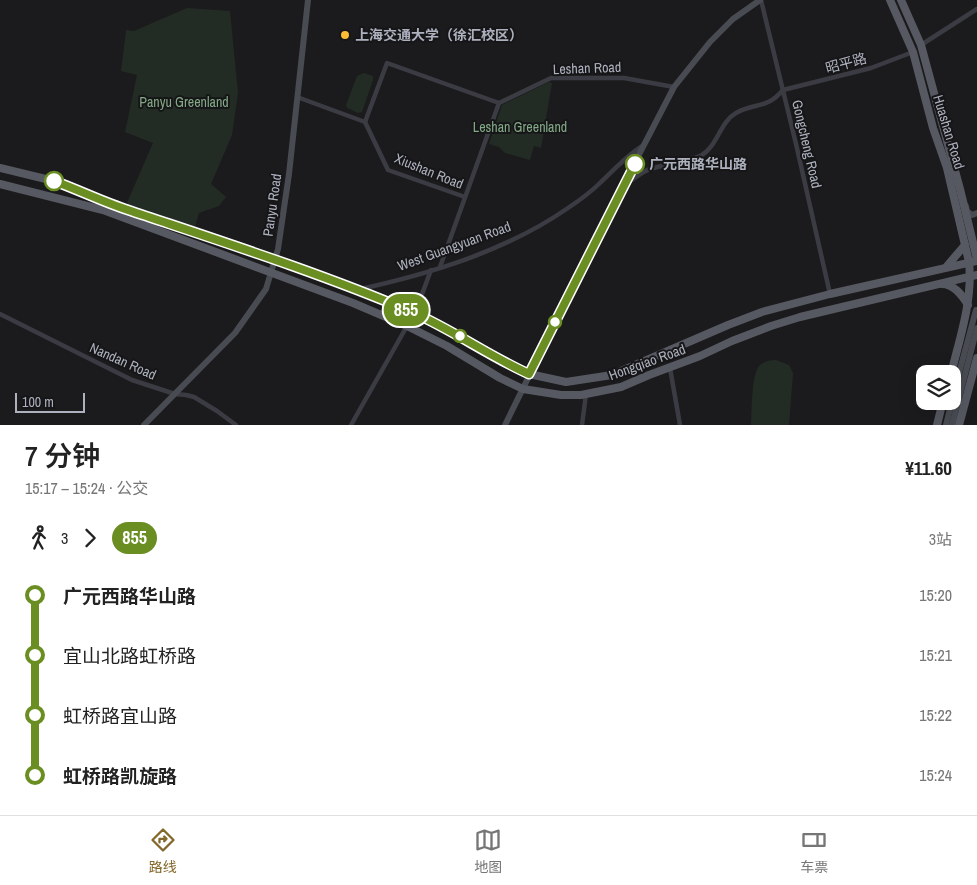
<!DOCTYPE html>
<html lang="zh">
<meta charset="utf-8">
<style>
:root{--surface:#fff;--page:#f2f2f2;--text:#222;--muted:#767676;--line:#e0e0e0;--accent:#84682a}
body{margin:0;font-family:"Archivo Narrow","Noto Sans SC",sans-serif;background:var(--page);color:var(--text);height:100vh;display:flex;flex-direction:column;font-size:19px;white-space:nowrap}
*{box-sizing:border-box;margin:0}
p{font-size:16px;color:var(--muted)}
.icon{flex:none;width:28px;height:28px;fill:none;stroke:currentColor;stroke-width:2;stroke-linecap:round;stroke-linejoin:round}
.map{position:relative;height:425px;overflow:hidden}
.side{display:flex;flex-direction:column;background:var(--surface);flex:1}
.side>*{flex:none}
.badge{padding:0 10px;border-radius:16px;font-size:18px;line-height:32px}
.buttons{position:absolute;left:916px;top:365px;display:grid;gap:10px}
.buttons a{display:grid;place-items:center;width:45px;height:45px;border-radius:10px;background:var(--surface);box-shadow:0 5px 20px #0002;font-size:25px}
.scale{position:absolute;left:15px;bottom:12px;width:70px;box-sizing:border-box;padding-left:5px;border:2px solid #adb1bd;border-top:0;font-size:14px;line-height:18px;white-space:nowrap;color:#adb1bd;-webkit-text-stroke:4px #161618;paint-order:stroke}
.map>.badge{position:absolute;translate:-50% -50%;box-shadow:0 0 0 2px #fff}
.legs{display:flex;align-items:center;gap:8px;height:55px;padding:0 25px;font-size:16px}
.legs p{margin-inline-start:auto}
.head{display:flex;align-items:center;justify-content:space-between;height:85px;padding:0 25px}
h1{font-size:28px;font-weight:600;line-height:38px}
ul{padding:0 25px;list-style:none}
li{display:flex;align-items:center;gap:18px;height:60px;font-size:19px}
li i{display:grid;place-items:center;width:8px;height:100%;margin:0 6px;background:currentColor}
li i::after{content:'';width:12px;height:12px;margin:-6px;border:4px solid;border-radius:50%;background:var(--surface)}
li p{margin-inline-start:auto}
li:first-child i{background:linear-gradient(#0000 50%,currentColor 0)}
li:last-child i{background:linear-gradient(currentColor 50%,#0000 0)}
.tab-bar{display:flex;justify-content:space-around;align-items:center;height:70px;border-top:1px solid var(--line);background:var(--surface);font-size:14px;color:var(--muted)}
.tab-bar a{display:grid;justify-items:center;gap:2px}
.tab-bar .on{color:var(--accent)}
.map>svg:first-child{display:block}
</style>
<div class="map">
<svg width="977" height="425" viewBox="0 0 977 425">
<rect width="100%" height="100%" fill="#1b1b1d"/>
<!-- green -->
<g fill="#222c24">
<polygon points="187,8 230,11 238,93 232,135 211,184 226,197 219,206 199,213 195,227 126,205 153,143 125,132 137,75 121,71 126,30 134,31"/>
<polygon points="364,73 373,76 373,80 362,112 358,113 347,108 346,105 357,76"/>
<polygon points="549,82 552,83 541,148 534,146 530,160 505,153 499,147 489,144 502,105"/>
<path d="M 776,360 L 789,365 L 793,373 L 789,425 L 751,425 C 752,412 751,373 760,365 C 765,361 770,360 776,360 Z"/>
</g>
<g fill="none" stroke-linecap="round" stroke-linejoin="round">
<!-- street -->
<g stroke="#3b3c43" stroke-width="4.5">
<polyline points="761,0 796,144 830,294"/>
<polyline points="921,45 977,9"/>
<polyline points="297,97 365,122 388,170 465,197"/>
<polyline points="365,122 387,63 499,103"/>
<path d="M 624,185 C 633,180 641,172 650,169 C 665,164 690,162 702,155 C 718,145 720,122 736,113 C 755,102 766,110 783,90 L 871,68 L 913,52"/>
<polyline points="440,267 499,103 551,78 624,78 674,87"/>
<path d="M 356,290 C 430,274 506,251 568,208 C 580,200 591,192 601,182 C 615,169 627,155 644,145"/>
<polyline points="415,313 431,270"/>
<polyline points="0,314 132,380 175,394 186,395 194,397 217,411 236,425"/>
<polyline points="670,368 680,425"/>
<polyline points="351,425 407,326"/>
<polyline points="582,425 586,394"/>
</g>
<!-- secondary -->
<g stroke="#494b53" stroke-width="6">
<polyline points="966,206 967,211 972,215 977,213"/>
<polyline points="952,399 976,310"/>
<polyline points="144,425 235,333 266,289 278,249 289,174 308,0"/>
<polyline points="505,425 617,197 674,87 710,42 733,19 760,0"/>
<polyline points="946,425 952,401"/>
<polyline points="952,425 977,328"/>
</g>
<!-- primary -->
<g stroke="#575962" stroke-width="8">
<path d="M 890,0 L 913,52 L 933,128 L 947,168 L 969,262 C 973,300 960,337 951,374"/>
<polyline points="901,0 921,45 960,189 977,259"/>
<polyline points="0,168 54,181 125,209 276,260 380,299 415,313 460,336 506,364 529,374 566,382 612,375 728,325 762,312 830,294 977,261"/>
<polyline points="0,184 103,210 353,303 407,326 447,346 500,378 523,389 561,395 581,395 621,387 649,375 700,356 732,341 771,326 800,317 977,275"/>
<polyline points="947,266 965,245"/>
<path d="M 942,284 C 954,284 962,295 968,305"/>
<polyline points="937,425 943,401"/>
<polyline points="959,425 977,358"/>
</g>
</g>
<g fill="none" stroke-linecap="round" stroke-linejoin="round">
<defs>
<path id="line-1" d="M 54,181 C 79,190 103,202 128,210 C 223,242 320,273 412,312 C 453,330 489,356 529,374 L 635,164"/>
</defs>
<!-- line-1 casing -->
<use href="#line-1" stroke="#fff" stroke-width="11"/>
<!-- line-1 -->
<use href="#line-1" stroke="#6b8e23" stroke-width="8"/>
</g>
<!-- markers -->
<circle fill="#fcbd34" stroke="#161618" stroke-width="2" cx="345" cy="35" r="5"/>
<g fill="#fff" stroke="#6b8e23" stroke-width="2.5">
<circle cx="635" cy="164" r="9"/>
<circle cx="54" cy="181" r="9"/>
<circle cx="555" cy="322" r="6"/>
<circle cx="460" cy="336" r="6"/>
</g>
<g text-anchor="middle" stroke-width="4" stroke-linejoin="round" paint-order="stroke">
<!-- poi labels -->
<g font-size="14" font-weight="bold" fill="#adb1bd" stroke="#161618" text-anchor="start">
<text x="355" y="40">上海交通大学（徐汇校区）</text>
</g>
<!-- street labels -->
<g font-size="14" fill="#adb1bd" stroke="#161618">
<text transform="translate(846 63) rotate(-15)" y="5">昭平路</text>
<text transform="translate(587 68) rotate(-2)" y="5">Leshan Road</text>
<text transform="translate(949 132) rotate(73)" y="5">Huashan Road</text>
<text transform="translate(807 144) rotate(77)" y="5">Gongcheng Road</text>
<text transform="translate(429 171) rotate(22)" y="5">Xiushan Road</text>
<text transform="translate(272 205) rotate(-82)" y="5">Panyu Road</text>
<text transform="translate(454 246) rotate(-20)" y="5">West Guangyuan Road</text>
<text transform="translate(123 361) rotate(24)" y="5">Nandan Road</text>
<text transform="translate(647 362) rotate(-20)" y="5">Hongqiao Road</text>
</g>
<!-- park labels -->
<g font-size="14" fill="#83a986" stroke="#161618">
<text x="184" y="107">Panyu Greenland</text>
<text x="520" y="132">Leshan Greenland</text>
</g>
<!-- stop labels -->
<g font-size="14" font-weight="bold" fill="#adb1bd" stroke="#161618" text-anchor="start">
<text x="649" y="169">广元西路华山路</text>
</g>
</g>
</svg>
<div class="buttons">
<a><svg class="icon" aria-label="layers" viewBox="0 0 24 24"><path d="M12 4l9 5-9 5-9-5zM3 14l9 5 9-5"/></svg></a>
</div>
<div class="scale">100 m</div>
<b class="badge" style="left:406px;top:310px;background:#6b8e23;color:#fff">855</b>
</div>
<section class="side">
<div class="head"><div><h1>7 分钟</h1><p>15:17 – 15:24 · 公交</p></div><b>¥11.60</b></div>
<div class="legs"><svg class="icon" aria-label="walk" viewBox="0 0 24 24"><circle cx="13" cy="4" r="2"/><path d="M13 8l-2 6 4 7M11 14l-3 7M7 12l3-4h3l4 4"/></svg>3<svg class="icon" aria-label="forward" viewBox="0 0 24 24"><path d="M9 5l7 7-7 7"/></svg><b class="badge" style="background:#6b8e23;color:#fff">855</b><p>3站</p></div>
<ul>
<li><i style="color:#6b8e23"></i><b>广元西路华山路</b><p>15:20</p></li>
<li><i style="color:#6b8e23"></i><span>宜山北路虹桥路</span><p>15:21</p></li>
<li><i style="color:#6b8e23"></i><span>虹桥路宜山路</span><p>15:22</p></li>
<li><i style="color:#6b8e23"></i><b>虹桥路凯旋路</b><p>15:24</p></li>
</ul>
</section>
<nav class="tab-bar">
<a class="on"><svg class="icon" aria-label="directions" viewBox="0 0 24 24"><path d="M12 3l9 9-9 9-9-9zM9 14v-3h6M13 9l2 2-2 2"/></svg>路线</a>
<a><svg class="icon" aria-label="map" viewBox="0 0 24 24"><path d="M3 6l6-2 6 2 6-2v14l-6 2-6-2-6 2zM9 4v14M15 6v14"/></svg>地图</a>
<a><svg class="icon" aria-label="tickets" viewBox="0 0 24 24"><path d="M3 7h18v10H3zM15 7v10"/></svg>车票</a>
</nav>
